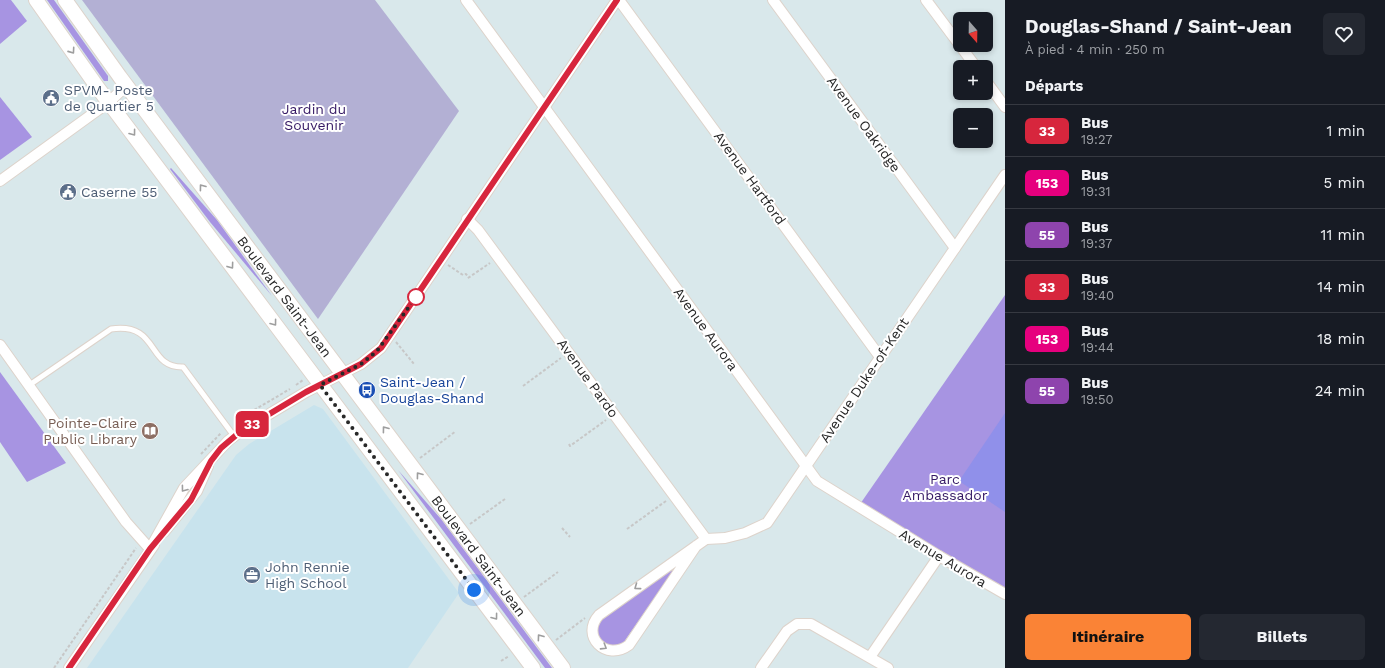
<!DOCTYPE html>
<html lang="fr">
<meta charset="utf-8">
<style>
:root{--surface:#171b24;--page:#242831;--text:#f1f3f6;--muted:#9ea1a6;--line:#363941;--accent:#fa8336}
body{margin:0;font-family:"Work Sans",sans-serif;background:var(--page);color:var(--text);height:100vh;display:flex;flex-direction:column;font-size:15px;white-space:nowrap}
*{box-sizing:border-box;margin:0}
p{font-size:13px;color:var(--muted)}
.icon{flex:none;width:22px;height:22px;fill:none;stroke:currentColor;stroke-width:2;stroke-linecap:round;stroke-linejoin:round}
.map{position:relative;flex:1;overflow:hidden}
.panel{display:flex;flex-direction:column;background:var(--surface);width:380px}
.panel>*{flex:none}
.badge{padding:0 8px;border-radius:6px;font-size:14px;line-height:26px}
.needle{width:26px;rotate:160deg}
.fabs{position:absolute;left:953px;top:12px;display:grid;gap:8px}
.fabs a{display:grid;place-items:center;width:40px;height:40px;border-radius:6px;background:var(--surface);box-shadow:0 2px 6px #0003;font-size:20px}
.you{position:absolute;width:20px;height:20px;margin:-10px;border:3px solid #fff;border-radius:50%;background:#1a73e8;box-shadow:0 0 0 6px #1a73e833}
.map>.badge{position:absolute;translate:-50% -50%;box-shadow:0 0 0 2px #fff}
h2{padding:0 20px;font-size:15px;line-height:36px}
.round{display:grid;place-items:center;flex:none;width:42px;height:42px;border-radius:6px;background:var(--page)}
.summary{display:flex;align-items:center;justify-content:space-between;height:68px;padding:0 20px}
h1{font-size:19px;font-weight:700;line-height:30px}
.primary-button{display:flex;gap:8px;margin-top:auto;padding:8px 20px}
.primary-button a{flex:1;height:46px;border-radius:6px;background:var(--accent);color:#111;font-size:16px;font-weight:700;line-height:46px;text-align:center}
.primary-button a+a{background:var(--page);color:var(--text)}
ul{padding:0;list-style:none}
li{display:flex;align-items:center;gap:12px;height:52px;padding:0 20px;border-top:1px solid var(--line)}
li div{flex:1}
li b{display:block;font-size:15px}
li em{font-style:normal}
li .badge{min-width:44px;font-weight:700;text-align:center}
main{display:flex;flex:1;min-height:0}
.map>svg:first-child{display:block}
</style>
<main>
<div class="map">
<svg width="1005" height="668" viewBox="0 0 1005 668">
<rect width="100%" height="100%" fill="#d9e8eb"/>
<!-- education -->
<polygon fill="#c8e3ed" points="314,405 323,409 459,593 408,668 87,668 236,455 249,444"/>
<!-- green -->
<g fill="#a794e2">
<polygon points="0,0 11,0 27,21 0,44"/>
<polygon points="47,0 54,0 108,76 108,81 104,81"/>
<polygon points="0,97 32,137 0,160"/>
<polygon points="171,168 217,220 272,296 210,222 170,169"/>
<polygon points="1005,295 1005,594 858,507"/>
<polygon points="0,372 66,463 27,482 0,442"/>
<polygon points="398,470 441,519 552,668 545,668"/>
<path d="M 670,568 L 673,571 L 624,642 C 611,649 600,644 597,630 L 602,618 Z"/>
</g>
<!-- cemetery -->
<polygon fill="#b3b0d4" points="82,0 375,0 459,111 318,319"/>
<!-- pitch -->
<polygon fill="#9090ea" points="1005,413 1005,512 959,481"/>
<g fill="none" stroke-linecap="round" stroke-linejoin="round">
<defs>
<path id="lane" d="M 28,386 L 111,329 C 160,322 146,368 183,367 L 234,436"/>
<g id="street">
<polyline points="466,0 817,481 939,556 1005,594"/>
<polyline points="619,0 880,357"/>
<polyline points="773,0 955,248"/>
<polyline points="926,0 976,67"/>
<polyline points="986,81 1005,107"/>
<polyline points="0,181 109,102 127,85"/>
<polyline points="467,219 478,230 706,539"/>
<polyline points="0,345 126,522 150,549"/>
<polyline points="164,532 197,491 208,466"/>
<path d="M 696,546 L 629,645 C 606,662 580,636 599,615 L 706,539 L 725,538 L 745,533 L 767,523 L 1005,175"/>
<polyline points="150,549 184,488 228,441 241,431 306,392 361,364 381,348 617,0"/>
<polyline points="870,657 939,556"/>
<polyline points="69,668 154,545"/>
<polyline points="761,668 787,631 797,624 811,624 888,668"/>
</g>
<g id="secondary">
<polyline points="36,0 98,88 533,668"/>
<path id="s1" d="M 65,0 L 120,77 L 563,668"/>
</g>
</defs>
<!-- lane casing -->
<use href="#lane" stroke="#ddd3cb" stroke-width="7"/>
<!-- street casing -->
<use href="#street" stroke="#ddd3cb" stroke-width="12"/>
<!-- secondary casing -->
<use href="#secondary" stroke="#ddd3cb" stroke-width="16"/>
<!-- path -->
<g stroke="#c7c7c7" stroke-width="2" stroke-dasharray="3 2" stroke-linecap="butt">
<polyline points="448,265 463,275 466,274 469,278"/>
<polyline points="468,278 490,263"/>
<polyline points="396,342 414,364"/>
<polyline points="296,385 303,380"/>
<polyline points="523,386 561,358"/>
<polyline points="237,420 290,389"/>
<polyline points="569,444 570,446 606,420"/>
<polyline points="201,454 221,433"/>
<polyline points="420,458 456,431"/>
<polyline points="470,524 505,499"/>
<polyline points="562,528 570,537"/>
<polyline points="627,529 666,501"/>
<polyline points="524,597 558,572"/>
<polyline points="556,640 585,618"/>
<polyline points="501,661 509,656"/>
<polyline points="54,668 136,548"/>
</g>
<!-- lane -->
<use href="#lane" stroke="#fff" stroke-width="5"/>
<!-- street -->
<use href="#street" stroke="#fff" stroke-width="10"/>
<!-- secondary -->
<use href="#secondary" stroke="#fff" stroke-width="14"/>
</g>
<!-- one-way arrows -->
<defs><path id="oneway-chevron" d="M-2-3.5L2.5 0L-2 3.5" fill="none" stroke-width="1.6" stroke-linecap="round" stroke-linejoin="round"/></defs>
<g stroke="#9e9e9e">
<use href="#oneway-chevron" transform="translate(72 51) rotate(55)"/>
<use href="#oneway-chevron" transform="translate(133 133) rotate(53)"/>
<use href="#oneway-chevron" transform="translate(202 187) rotate(-127)"/>
<use href="#oneway-chevron" transform="translate(231 266) rotate(54)"/>
<use href="#oneway-chevron" transform="translate(274 323) rotate(53)"/>
<use href="#oneway-chevron" transform="translate(385 429) rotate(-127)"/>
<use href="#oneway-chevron" transform="translate(419 475) rotate(-127)"/>
<use href="#oneway-chevron" transform="translate(184 489) rotate(127)"/>
<use href="#oneway-chevron" transform="translate(637 587) rotate(144)"/>
<use href="#oneway-chevron" transform="translate(495 617) rotate(53)"/>
<use href="#oneway-chevron" transform="translate(540 637) rotate(-126)"/>
<use href="#oneway-chevron" transform="translate(604 647) rotate(32)"/>
</g>
<g fill="none" stroke-linecap="round" stroke-linejoin="round">
<defs>
<polyline id="line" points="69,668 150,549 191,500 211,461 221,448 241,431 306,392 361,364 381,348 617,0"/>
</defs>
<!-- line casing -->
<use href="#line" stroke="#fff" stroke-width="9"/>
<!-- line -->
<use href="#line" stroke="#d7263d" stroke-width="6"/>
<!-- walk -->
<polyline stroke="#282828" stroke-width="4" stroke-dasharray="0 7.2" points="416,297 377,351 361,364 320,385 474,590"/>
</g>
<!-- icons -->
<defs>
<symbol id="civic-disc" viewBox="-11 -11 22 22"><circle r="9.5" fill="#5c6f8a" stroke="#fff"/><path d="M-.6-6.5H3V-4.5H.6V-3L4-1V1h2V6H-6V1h2V-1L-.6-3ZM-1.2 2.5V6h2.4V2.5Z" fill="#fff"/></symbol>
<symbol id="bus-disc" viewBox="-11 -11 22 22"><circle r="9.5" fill="#1a4fb4" stroke="#fff"/><path d="M-5-6H5V4H4V6H2V4H-2V6H-4V4H-5ZM-3.5-4V0h7V-4ZM-3.5 1.2v1.5H-2V1.2ZM2 1.2v1.5H3.5V1.2Z" fill="#fff"/></symbol>
<symbol id="library-disc" viewBox="-11 -11 22 22"><circle r="9.5" fill="#8d6e63" stroke="#fff"/><path d="M-6-4Q-3-5.5-.7-3.5V5Q-3 3-6 4ZM6-4Q3-5.5 .7-3.5V5Q3 3 6 4Z" fill="#fff"/></symbol>
<symbol id="office-disc" viewBox="-11 -11 22 22"><circle r="9.5" fill="#5c6f8a" stroke="#fff"/><path d="M-6-3h4V-5.5h4V-3h4V5H-6ZM-1-4.5V-3h2v-1.5ZM-6 0V1H6V0Z" fill="#fff"/></symbol>
</defs>
<g fill-rule="evenodd">
<use href="#civic-disc" x="41" y="88" width="20" height="20"/>
<use href="#civic-disc" x="58" y="182" width="20" height="20"/>
<use href="#bus-disc" x="357" y="380" width="20" height="20"/>
<use href="#library-disc" x="140" y="421" width="20" height="20"/>
<use href="#office-disc" x="242" y="565" width="20" height="20"/>
</g>
<!-- markers -->
<circle fill="#fff" stroke="#d7263d" stroke-width="2" cx="416" cy="297" r="8"/>
<g text-anchor="middle" stroke-width="4" stroke-linejoin="round" paint-order="stroke">
<!-- service labels -->
<g font-size="14" fill="#4e5e75" stroke="#fff" text-anchor="start">
<text x="64" y="95">SPVM- Poste<tspan x="64" dy="16">de Quartier 5</tspan></text>
<text x="81" y="197">Caserne 55</text>
<text x="265" y="572">John Rennie<tspan x="265" dy="16">High School</tspan></text>
</g>
<!-- park labels -->
<g font-size="14" fill="#351964" stroke="#fff">
<text x="314" y="114">Jardin du<tspan x="314" dy="16">Souvenir</tspan></text>
<text x="945" y="484">Parc<tspan x="945" dy="16">Ambassador</tspan></text>
</g>
<!-- street labels -->
<g font-size="14" fill="#282828" stroke="#fff">
<text transform="translate(864 124) rotate(54)" y="5">Avenue Oakridge</text>
<text transform="translate(750 178) rotate(54)" y="5">Avenue Hartford</text>
<text dy="5" stroke="none"><textPath href="#s1" startOffset="369">Boulevard Saint-Jean</textPath></text>
<text transform="translate(706 329) rotate(54)" y="5">Avenue Aurora</text>
<text transform="translate(588 378) rotate(54)" y="5">Avenue Pardo</text>
<text transform="translate(864 380) rotate(-56)" y="5">Avenue Duke-of-Kent</text>
<text dy="5" stroke="none"><textPath href="#s1" startOffset="693">Boulevard Saint-Jean</textPath></text>
<text transform="translate(943 558) rotate(31)" y="5">Avenue Aurora</text>
</g>
<!-- transit labels -->
<g font-size="14" fill="#164399" stroke="#fff" text-anchor="start">
<text x="380" y="387">Saint-Jean /<tspan x="380" dy="16">Douglas-Shand</tspan></text>
</g>
<!-- education labels -->
<g font-size="14" fill="#785e54" stroke="#fff" text-anchor="end">
<text x="137" y="428">Pointe-Claire<tspan x="137" dy="16">Public Library</tspan></text>
</g>
</g>
</svg>
<div class="fabs">
<a><svg class="needle" viewBox="-14 -14 28 28"><path d="M0-13l5 13h-10z" fill="#e53935"/><path d="M0 13l5-13h-10z" fill="#9ea1a6"/></svg></a>
<a>+</a>
<a>−</a>
</div>
<div class="you" style="left:474px;top:590px"></div>
<b class="badge" style="left:252px;top:424px;background:#d7263d;color:#fff">33</b>
</div>
<section class="panel">
<div class="summary"><div><h1>Douglas-Shand / Saint-Jean</h1><p>À pied · 4 min · 250 m</p></div><a class="round"><svg class="icon" aria-label="heart" viewBox="0 0 24 24"><path d="M12 20l-8-8c-3-5 5-10 8-4 3-6 11-1 8 4z"/></svg></a></div>
<h2>Départs</h2>
<ul>
<li><span class="badge" style="background:#d7263d;color:#fff">33</span><div><b>Bus</b><p>19:27</p></div><em>1 min</em></li>
<li><span class="badge" style="background:#e6007e;color:#fff">153</span><div><b>Bus</b><p>19:31</p></div><em>5 min</em></li>
<li><span class="badge" style="background:#8e44ad;color:#fff">55</span><div><b>Bus</b><p>19:37</p></div><em>11 min</em></li>
<li><span class="badge" style="background:#d7263d;color:#fff">33</span><div><b>Bus</b><p>19:40</p></div><em>14 min</em></li>
<li><span class="badge" style="background:#e6007e;color:#fff">153</span><div><b>Bus</b><p>19:44</p></div><em>18 min</em></li>
<li><span class="badge" style="background:#8e44ad;color:#fff">55</span><div><b>Bus</b><p>19:50</p></div><em>24 min</em></li>
</ul>
<div class="primary-button"><a>Itinéraire</a><a>Billets</a></div>
</section>
</main>
